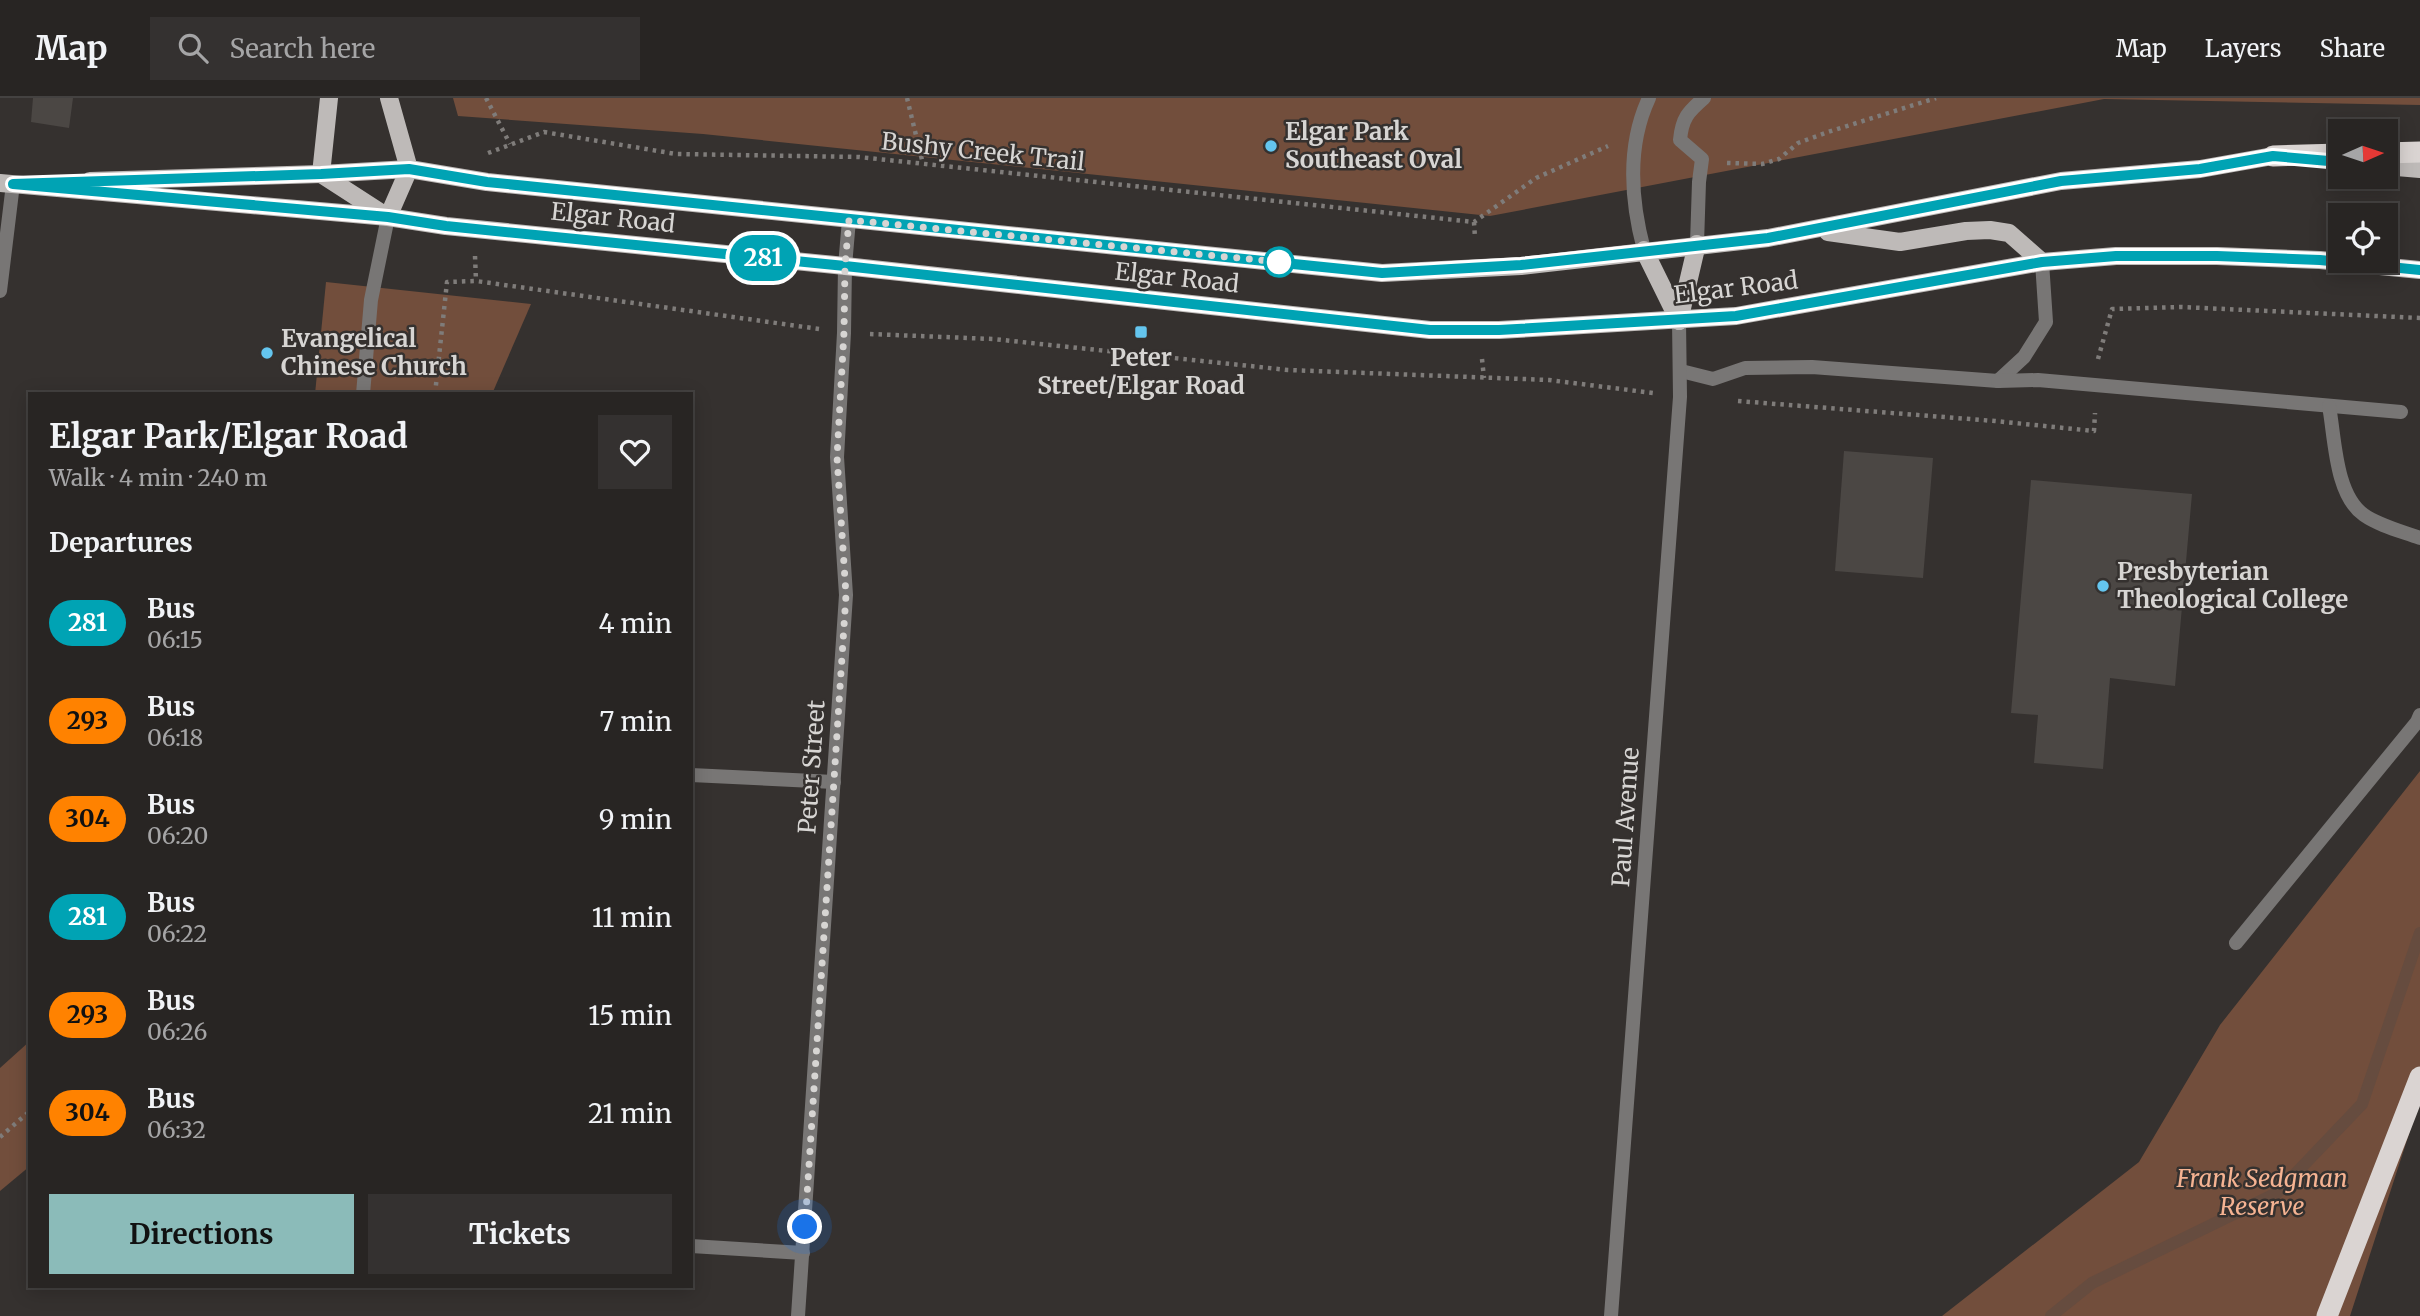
<!DOCTYPE html>
<meta charset="utf-8">
<style>
:root{--surface:#282523;--page:#343130;--text:#f1f3f6;--muted:#a5a5a6;--line:#444241;--accent:#8bbbb9}
body{margin:0;font-family:Merriweather,serif;background:var(--page);color:var(--text);height:100vh;display:flex;flex-direction:column;font-size:26px;white-space:nowrap}
*{box-sizing:border-box;margin:0}
p{font-size:23px;color:var(--muted)}
.icon{flex:none;width:38px;height:38px;fill:none;stroke:currentColor;stroke-width:2;stroke-linecap:round;stroke-linejoin:round}
.map{position:relative;flex:1;overflow:hidden}
.details{position:absolute;left:28px;top:294px;width:665px;height:896px;display:flex;flex-direction:column;background:var(--surface);border-radius:0px;box-shadow:0 4px 18px #0003,0 0 0 2px var(--line)}
.details>*{flex:none}
.badge{padding:0 14px;border-radius:23px;font-size:24px;line-height:46px}
.needle{width:46px;rotate:87deg}
.controls{position:absolute;left:2328px;top:21px;display:grid;gap:14px}
.controls a{display:grid;place-items:center;width:70px;height:70px;border-radius:0px;background:var(--surface);box-shadow:0 4px 18px #0003,0 0 0 2px var(--line);font-size:35px}
.you{position:absolute;width:35px;height:35px;margin:-18px;border:5px solid #fff;border-radius:50%;background:#1a73e8;box-shadow:0 0 0 10px #1a73e833}
.map>.badge{position:absolute;translate:-50% -50%;box-shadow:0 0 0 4px #fff}
h2{padding:0 21px;font-size:26px;line-height:63px}
.round{display:grid;place-items:center;flex:none;width:74px;height:74px;border-radius:0px;background:var(--page)}
.overview{display:flex;align-items:center;justify-content:space-between;height:119px;padding:0 21px}
h1{font-size:33px;font-weight:700;line-height:52px}
.action{display:flex;gap:14px;margin-top:auto;padding:14px 21px}
.action a{flex:1;height:80px;border-radius:0px;background:var(--accent);color:#111;font-size:28px;font-weight:700;line-height:80px;text-align:center}
.action a+a{background:var(--page);color:var(--text)}
ul{padding:0;list-style:none}
li{display:flex;align-items:center;gap:21px;height:98px;padding:0 21px}
li div{flex:1}
li b{display:block;font-size:26px}
li em{font-style:normal}
li .badge{min-width:77px;font-weight:700;text-align:center}
header{display:flex;align-items:center;gap:42px;box-sizing:border-box;height:98px;padding:0 35px;background:var(--surface);border-bottom:2px solid var(--line)}
header strong{font-size:33px}
nav{display:flex;gap:38px;margin-inline-start:auto;font-size:24px}
.search{width:490px;height:63px;background:var(--page);display:flex;align-items:center;gap:18px;box-sizing:border-box;padding:0 24px;border-radius:0px;color:var(--muted);font-size:26px}
.map>svg:first-child{display:block}
</style>
<header>
<strong>Map</strong>
<div class="search"><svg class="icon" aria-label="search" viewBox="0 0 24 24"><circle cx="10" cy="10" r="6"/><path d="M15 15l6 6"/></svg>Search here</div>
<nav><a>Map</a><a>Layers</a><a>Share</a></nav>
</header>
<div class="map">
<svg width="2420" height="1218" viewBox="0 0 2420 1218">
<rect width="100%" height="100%" fill="#35312f"/>
<!-- green -->
<g fill="#724e3c">
<polygon points="453,0 2420,0 2420,7 2104,1 1490,118 703,36 458,18"/>
<polygon points="326,184 531,206 492,296 315,296"/>
<polygon points="2420,673 2420,1002 2350,1218 1942,1218 2139,1064 2220,927"/>
<polygon points="30,943 30,1068 0,1093 0,970"/>
</g>
<g fill="none" stroke-linecap="round" stroke-linejoin="round">
<!-- stream -->
<polyline stroke="#664c3f" stroke-width="12" points="2051,1218 2092,1185 2277,1095 2362,1006 2420,835"/>
</g>
<!-- building -->
<g fill="#4b4744">
<polygon points="33,0 73,0 69,30 31,24"/>
<polygon points="1844,353 1933,360 1923,480 1835,473"/>
<polygon points="2031,382 2192,396 2175,588 2110,580 2103,671 2034,665 2038,617 2011,615"/>
</g>
<g fill="none" stroke-linecap="round" stroke-linejoin="round">
<!-- path -->
<g stroke="#7f7c7a" stroke-width="4.5" stroke-dasharray="3.5 5" stroke-linecap="butt">
<polyline points="486,0 510,46"/>
<polyline points="907,0 923,66"/>
<polyline points="488,55 544,34 676,56 859,59 1474,124 1536,80 1608,48"/>
<polyline points="1727,65 1762,66 1779,61 1798,45 1828,34 1936,0"/>
<polyline points="1474,124 1475,140"/>
<polyline points="475,158 476,183"/>
<polyline points="870,236 993,241 1288,272 1549,282 1653,295"/>
<polyline points="1482,261 1484,280"/>
<polyline points="2098,261 2112,211 2181,209 2420,220"/>
<polyline points="435,296 447,184 476,183 819,231"/>
<polyline points="1738,303 1995,323 2094,333 2095,315"/>
<polyline points="0,1039 30,1013"/>
</g>
<!-- service -->
<g stroke="#787675" stroke-width="14">
<path d="M 1697,146 L 1699,84 L 1702,61 L 1680,42 C 1682,20 1688,14 1704,0"/>
<path d="M 1644,152 C 1631,103 1627,47 1649,0"/>
<polyline points="1681,273 1713,281 1745,270 1812,269 1998,283 2024,259 2046,224 2042,164"/>
<polyline points="1998,283 2038,282 2401,314"/>
<polyline points="363,296 371,202 388,119"/>
<path d="M 2329,308 C 2335,340 2335,397 2364,417 C 2380,428 2401,433 2420,440"/>
<polyline points="2236,845 2417,624 2420,617"/>
</g>
<!-- minor -->
<g stroke="#787675" stroke-width="14">
<polyline points="0,193 13,86"/>
<polyline points="691,677 834,684"/>
<polyline points="691,1148 803,1155"/>
<polyline points="798,1218 846,497 837,359 844,235 845,168 849,122"/>
<polyline points="1611,1218 1680,299 1679,223"/>
</g>
<!-- primary -->
<g stroke="#bebab8" stroke-width="18">
<polyline points="2385,68 2420,71"/>
<polyline points="321,76 386,118"/>
<polyline points="321,76 329,0"/>
<polyline points="90,83 321,76 409,71 487,84 1382,175 1521,168 1768,140 2061,83 2200,71 2273,58 2287,59"/>
<polyline points="0,85 388,119 446,128 845,168 1430,232 1499,232 1736,218 2042,164 2116,158 2217,158 2320,162 2420,172"/>
<polyline points="388,119 409,71 389,0"/>
<polyline points="1828,134 1900,144 1966,133 1990,132 2009,135 2042,164"/>
<polyline points="1644,152 1679,223"/>
<polyline points="1679,223 1697,146"/>
</g>
<!-- motorway -->
<g stroke="#dad4d2" stroke-width="21">
<polyline points="2385,55 2420,54"/>
<polyline points="2273,58 2340,56"/>
<polyline points="2327,1218 2420,979"/>
</g>
</g>
<g fill="none" stroke-linecap="round" stroke-linejoin="round">
<defs>
<polyline id="line" points="2340,64 2273,58 2200,71 2061,83 1768,140 1521,167 1382,175 487,84 409,71 321,76 13,86 388,119 446,128 845,168 1430,232 1499,232 1736,218 2042,164 2116,158 2217,158 2320,162 2420,172"/>
</defs>
<!-- line casing -->
<use href="#line" stroke="#fff" stroke-width="16"/>
<!-- line -->
<use href="#line" stroke="#00a3b4" stroke-width="10"/>
<!-- walk -->
<polyline stroke="#d7d5d3" stroke-width="7" stroke-dasharray="0 12.6" points="805,1129 846,497 837,359 844,234 845,168 849,122 1279,164"/>
</g>
<!-- markers -->
<g fill="#64c5ee" stroke="#35312f" stroke-width="2.5">
<circle cx="1271" cy="48" r="7"/>
<rect x="1134" y="227" width="14" height="14" rx="3.5"/>
<circle cx="267" cy="255" r="7"/>
<circle cx="2103" cy="488" r="7"/>
</g>
<circle fill="#fff" stroke="#00a3b4" stroke-width="3.5" cx="1279" cy="164" r="14"/>
<g text-anchor="middle" stroke-width="5" stroke-linejoin="round" paint-order="stroke">
<!-- poi labels -->
<g font-size="24" font-weight="bold" fill="#d7d5d3" stroke="#35312f" text-anchor="start">
<text x="1285" y="42">Elgar Park<tspan x="1285" dy="28">Southeast Oval</tspan></text>
<text x="281" y="249">Evangelical<tspan x="281" dy="28">Chinese Church</tspan></text>
<text x="1141" y="268" text-anchor="middle">Peter<tspan x="1141" dy="28">Street/Elgar Road</tspan></text>
<text x="2117" y="482">Presbyterian<tspan x="2117" dy="28">Theological College</tspan></text>
</g>
<!-- street labels -->
<g font-size="24" fill="#d7d5d3" stroke="#35312f">
<text transform="translate(983 54) rotate(6)" y="8">Bushy Creek Trail</text>
<text transform="translate(613 120) rotate(6)" y="8">Elgar Road</text>
<text transform="translate(1177 180) rotate(6)" y="8">Elgar Road</text>
<text transform="translate(1736 190) rotate(-7)" y="8">Elgar Road</text>
<text transform="translate(812 669) rotate(-86)" y="8">Peter Street</text>
<text transform="translate(1626 719) rotate(-86)" y="8">Paul Avenue</text>
</g>
<!-- park labels -->
<g font-size="24" font-style="italic" fill="#f5b392" stroke="#35312f">
<text x="2262" y="1089">Frank Sedgman<tspan x="2262" dy="28">Reserve</tspan></text>
</g>
</g>
</svg>
<div class="controls">
<a><svg class="needle" viewBox="-14 -14 28 28"><path d="M0-13l5 13h-10z" fill="#e53935"/><path d="M0 13l5-13h-10z" fill="#a5a5a6"/></svg></a>
<a><svg class="icon" aria-label="locate" viewBox="0 0 24 24"><circle cx="12" cy="12" r="6"/><path d="M12 2v4M12 18v4M2 12h4M18 12h4"/></svg></a>
</div>
<div class="you" style="left:805px;top:1129px"></div>
<b class="badge" style="left:763px;top:160px;background:#00a3b4;color:#fff">281</b>
<section class="details">
<div class="overview"><div><h1>Elgar Park/Elgar Road</h1><p>Walk · 4 min · 240 m</p></div><a class="round"><svg class="icon" aria-label="heart" viewBox="0 0 24 24"><path d="M12 20l-8-8c-3-5 5-10 8-4 3-6 11-1 8 4z"/></svg></a></div>
<h2>Departures</h2>
<ul>
<li><span class="badge" style="background:#00a3b4;color:#fff">281</span><div><b>Bus</b><p>06:15</p></div><em>4 min</em></li>
<li><span class="badge" style="background:#ff8200;color:#111">293</span><div><b>Bus</b><p>06:18</p></div><em>7 min</em></li>
<li><span class="badge" style="background:#ff8200;color:#111">304</span><div><b>Bus</b><p>06:20</p></div><em>9 min</em></li>
<li><span class="badge" style="background:#00a3b4;color:#fff">281</span><div><b>Bus</b><p>06:22</p></div><em>11 min</em></li>
<li><span class="badge" style="background:#ff8200;color:#111">293</span><div><b>Bus</b><p>06:26</p></div><em>15 min</em></li>
<li><span class="badge" style="background:#ff8200;color:#111">304</span><div><b>Bus</b><p>06:32</p></div><em>21 min</em></li>
</ul>
<div class="action"><a>Directions</a><a>Tickets</a></div>
</section>
</div>
